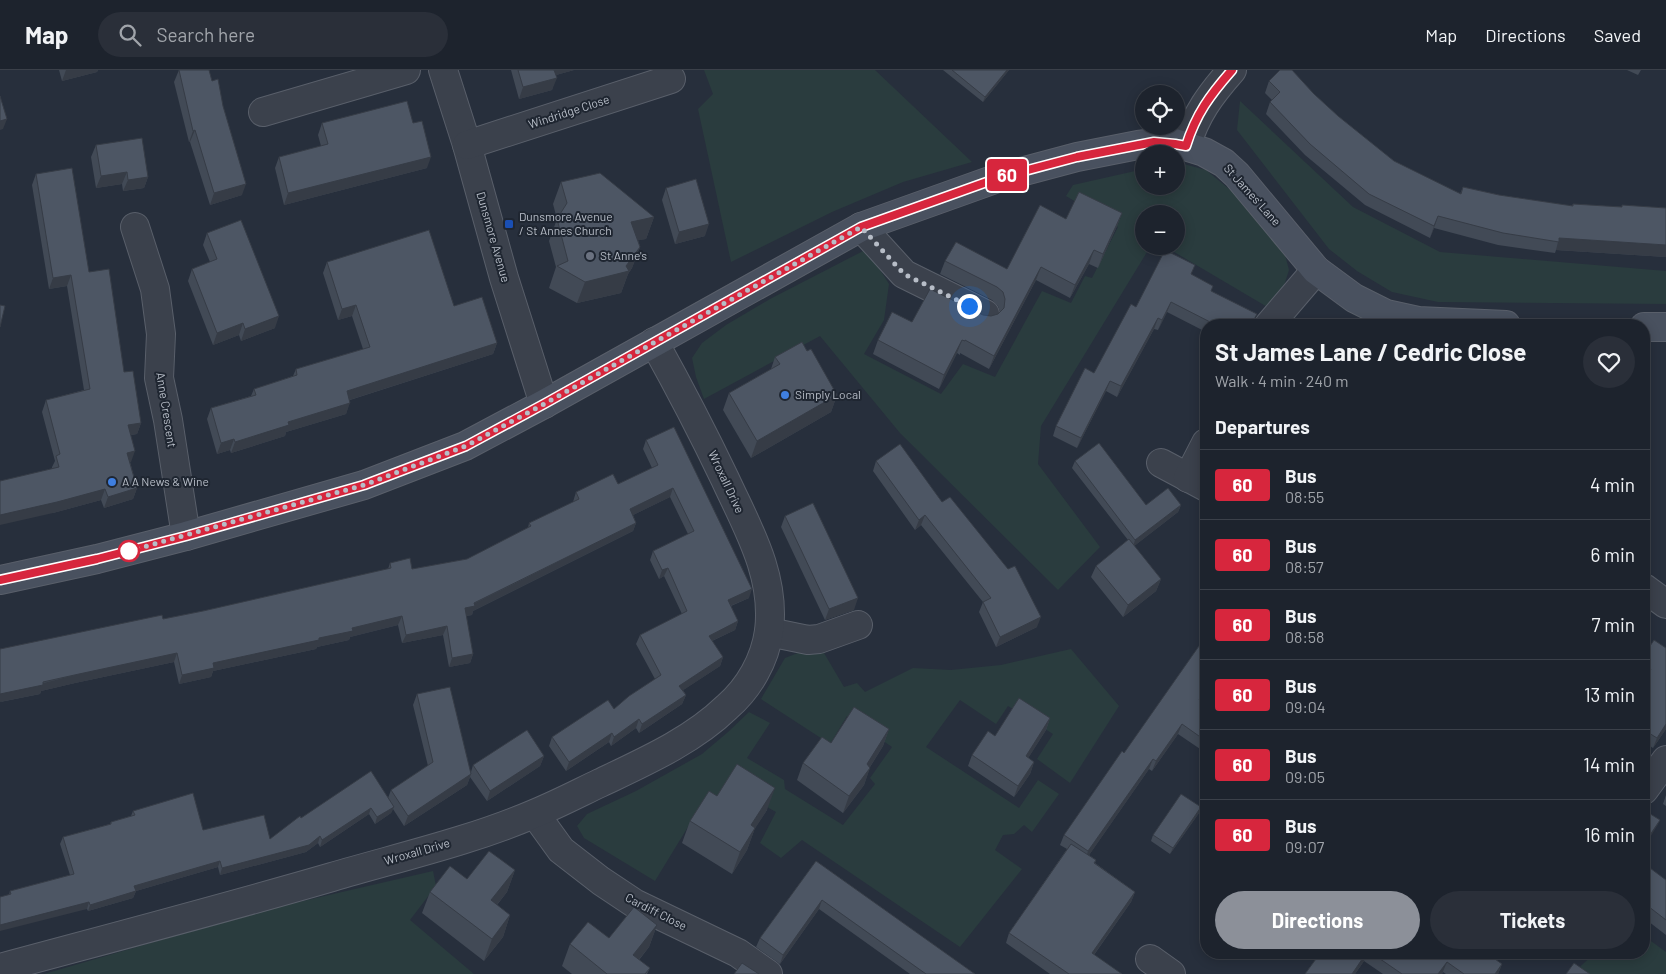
<!DOCTYPE html>
<meta charset="utf-8">
<style>
:root{--surface:#1d232d;--page:#2a2f39;--text:#f1f3f6;--muted:#a0a4aa;--line:#3b4049;--accent:#8c9099}
body{margin:0;font-family:Barlow,sans-serif;background:var(--page);color:var(--text);height:100vh;display:flex;flex-direction:column;font-size:19px;white-space:nowrap}
*{box-sizing:border-box;margin:0}
p{font-size:16px;color:var(--muted)}
.icon{flex:none;width:28px;height:28px;fill:none;stroke:currentColor;stroke-width:2;stroke-linecap:round;stroke-linejoin:round}
.map{position:relative;flex:1;overflow:hidden}
.details{position:absolute;left:1200px;top:249px;width:450px;height:640px;display:flex;flex-direction:column;background:var(--surface);border-radius:20px;box-shadow:0 2px 12px #0003,0 0 0 1px var(--line)}
.details>*{flex:none}
.badge{padding:0 10px;border-radius:4px;font-size:18px;line-height:32px}
.controls{position:absolute;left:1135px;top:15px;display:grid;gap:10px}
.controls a{display:grid;place-items:center;width:50px;height:50px;border-radius:50%;background:var(--surface);box-shadow:0 2px 12px #0003,0 0 0 1px var(--line);font-size:25px}
.you{position:absolute;width:25px;height:25px;margin:-12px;border:4px solid #fff;border-radius:50%;background:#1a73e8;box-shadow:0 0 0 8px #1a73e833}
.map>.badge{position:absolute;translate:-50% -50%;box-shadow:0 0 0 2px #fff}
h2{padding:0 15px;font-size:19px;line-height:45px}
.round{display:grid;place-items:center;flex:none;width:52px;height:52px;border-radius:26px;background:var(--page)}
.overview{display:flex;align-items:center;justify-content:space-between;height:85px;padding:0 15px}
h1{font-size:24px;font-weight:700;line-height:38px}
.primary-button{display:flex;gap:10px;margin-top:auto;padding:10px 15px}
.primary-button a{flex:1;height:58px;border-radius:30px;background:var(--accent);color:#fff;font-size:20px;font-weight:700;line-height:58px;text-align:center}
.primary-button a+a{background:var(--page);color:var(--text)}
ul{padding:0;list-style:none}
li{display:flex;align-items:center;gap:15px;height:70px;padding:0 15px;border-top:1px solid var(--line)}
li div{flex:1}
li b{display:block;font-size:19px}
li em{font-style:normal}
li .badge{min-width:55px;font-weight:700;text-align:center}
header{display:flex;align-items:center;gap:30px;box-sizing:border-box;height:70px;padding:0 25px;background:var(--surface);border-bottom:1px solid var(--line)}
header strong{font-size:24px}
nav{display:flex;gap:28px;margin-inline-start:auto;font-size:18px}
.search{width:350px;height:45px;background:var(--page);display:flex;align-items:center;gap:12px;box-sizing:border-box;padding:0 18px;border-radius:28px;color:var(--muted);font-size:19px}
.map>svg:first-child{display:block}
</style>
<header>
<strong>Map</strong>
<div class="search"><svg class="icon" aria-label="search" viewBox="0 0 24 24"><circle cx="10" cy="10" r="6"/><path d="M15 15l6 6"/></svg>Search here</div>
<nav><a>Map</a><a>Directions</a><a>Saved</a></nav>
</header>
<div class="map">
<svg width="1666" height="904" viewBox="0 0 1666 904">
<rect width="100%" height="100%" fill="#272f3c"/>
<!-- green -->
<g fill="#2a3c3e">
<polygon points="704,0 875,0 972,92 903,112 832,142 731,192 698,39 713,24"/>
<polygon points="1240,31 1353,137 1440,182 1666,201 1666,234 1438,232 1392,222 1357,201 1329,179 1237,60"/>
<polygon points="1176,92 1206,100 1240,128 1259,154 1284,181 1289,200 1283,219 1269,238 1164,176 1176,176 1176,144 1144,144 1144,176 1149,176 1147,182 1041,356 1038,394 1100,477 1058,520 900,363 820,266 704,329 696,307 692,288 702,273 726,255 770,229 867,179 889,214 884,250 864,284 941,324 963,294 995,307 1042,221 1071,233 1085,206 1092,208 1118,157 1066,126 1073,115 1144,99 1144,116 1176,116"/>
<polygon points="808,579 824,583 844,617 857,613 865,622 913,598 951,600 1001,595 1071,579 1119,636 1070,713 1037,689 1053,664 1008,636 996,654 960,630 926,677 1019,738 1038,710 1059,724 1032,762 1024,755 1014,764 1003,765 995,780 1022,799 960,877 802,770 781,788 760,773 776,742 728,715 705,747 697,742 655,811 584,768 577,756 587,744 636,721 702,684 728,662 749,642 770,653 747,688 784,710 785,719 843,755 875,714 870,708 892,677 847,646 830,674 761,629 785,588"/>
<polygon points="433,801 436,816 410,850 474,904 44,904 264,840"/>
<polygon points="1644,866 1666,882 1666,904 1572,904 1595,883 1644,882"/>
</g>
<g fill="none" stroke-linecap="round" stroke-linejoin="round">
<defs>
<g id="street">
<polyline points="443,0 467,75 504,208 544,334"/>
<polyline points="263,42 406,0"/>
<polyline points="467,75 671,9"/>
<path d="M 1186,76 C 1196,44 1210,25 1232,0"/>
<polyline points="135,157 155,219 161,264 159,308 168,350 186,466"/>
<polyline points="861,157 904,204 985,244"/>
<polyline points="1269,255 1316,200"/>
<polyline points="1161,393 1206,417"/>
<polyline points="1188,408 1206,373"/>
<polyline points="1644,518 1666,534"/>
<polyline points="769,562 808,570 819,569 858,555"/>
<polyline points="1644,720 1666,690"/>
<polyline points="535,744 561,780 601,811 634,833 738,883 768,904"/>
<polyline points="1150,889 1171,904"/>
<path d="M 0,898 C 111,868 222,839 332,807 C 400,787 471,771 536,743 C 558,734 579,723 600,713 C 644,692 692,671 727,637 C 749,618 765,590 769,561 C 776,505 747,457 725,409 C 703,363 679,317 654,272"/>
</g>
<g id="secondary">
<polyline points="1644,257 1666,257"/>
<polyline points="0,510 97,489 186,466 364,415 465,376 544,334 861,157 998,108 1077,87 1138,75 1163,72 1175,73 1204,82 1224,93 1237,105 1316,200 1354,228 1386,244 1418,251 1506,255"/>
</g>
</defs>
<!-- street casing -->
<use href="#street" stroke="#595f6a" stroke-width="30"/>
<!-- secondary casing -->
<use href="#secondary" stroke="#595f6a" stroke-width="30"/>
<!-- street -->
<use href="#street" stroke="#3b414c" stroke-width="28"/>
<!-- secondary -->
<use href="#secondary" stroke="#49515f" stroke-width="28"/>
</g>
<!-- wall -->
<g fill="#424a56">
<polygon points="59,0 98,0 97,2 62,11"/>
<polygon points="179,0 212,11 242,125 210,135 190,72 189,72 174,12"/>
<polygon points="511,0 574,0 556,5 552,20 519,29"/>
<polygon points="943,0 1009,0 983,32"/>
<polygon points="1627,0 1641,0 1638,5"/>
<polygon points="1269,11 1314,24 1338,46 1394,91 1460,124 1463,117 1499,125 1572,136 1573,134 1622,137 1622,135 1666,138 1666,187 1556,180 1555,183 1498,175 1434,158 1430,168 1365,135 1305,85 1266,44 1270,32 1272,30 1265,23"/>
<polygon points="322,53 413,53 427,98 284,135 275,98 279,87 321,76 318,65"/>
<polygon points="96,75 148,107 144,118 123,121 122,114 96,118 91,87"/>
<polygon points="36,104 89,202 124,302 141,353 137,364 131,365 131,392 130,392 137,418 133,429 104,438 101,430 53,443 52,397 55,391 42,342 46,330 84,320 67,216 49,219 32,115"/>
<polygon points="561,112 654,147 646,169 638,170 640,177 632,198 628,204 621,223 577,233 549,218 556,197 549,171 557,149 553,134"/>
<polygon points="666,118 705,166 675,174 662,130"/>
<polygon points="1122,143 1117,156 1098,198 1089,194 1070,228 1036,210 989,299 960,283 960,285 957,283 939,319 873,284 878,270 912,252 983,245 991,246 998,244 1000,242 998,236 992,230 940,204 945,191 1007,199 1066,149"/>
<polygon points="207,163 275,258 241,271 239,265 213,275 188,211 192,199 210,192 203,175"/>
<polygon points="327,192 454,236 497,273 493,284 350,330 346,344 286,362 285,366 231,383 230,380 217,384 207,349 211,338 251,326 254,319 293,306 296,299 363,279 352,246 338,250 323,203"/>
<polygon points="1192,205 1253,255 1206,255 1206,262 1167,242 1158,260 1154,259 1117,327 1106,321 1077,378 1053,366 1056,356 1094,303 1136,237"/>
<polygon points="807,281 837,325 831,342 751,388 723,340 729,323 771,299 775,287"/>
<polygon points="646,370 749,528 731,536 738,551 735,560 712,571 723,587 720,596 683,620 686,625 682,634 639,663 636,658 611,676 609,672 566,701 549,676 552,667 614,639 655,609 636,574 640,565 682,544 664,506 659,509 650,490 653,481 688,464 670,427 633,445 636,453 633,461 473,541 472,545 466,546 473,584 470,593 449,597 443,565 402,573 398,555 350,567 349,570 317,577 316,579 213,601 211,607 179,614 174,592 75,613 41,621 40,624 0,632 163,549 203,541 388,499 390,493 412,499 467,489 528,458 529,453 573,432 576,422 618,414 652,398 643,379"/>
<polygon points="876,391 942,432 1008,499 1037,557 996,577 979,542 983,532 921,455 915,460 873,401"/>
<polygon points="1075,391 1146,435 1181,435 1178,442 1134,476 1161,509 1156,521 1123,547 1091,507 1096,496 1128,470 1072,398"/>
<polygon points="785,446 854,540 825,550 781,457"/>
<polygon points="1666,578 1666,659 1653,678 1644,672 1644,610 1645,608 1644,607 1644,585"/>
<polygon points="417,624 471,702 473,695 544,686 540,696 487,731 470,707 467,715 404,756 393,739 391,743 375,754 369,744 320,777 318,773 306,782 220,805 218,797 136,821 133,828 88,841 87,839 9,825 10,821 70,805 60,774 63,767 110,754 111,752 131,746 133,741 203,760 270,769 301,748 388,728 391,720 428,696 413,635"/>
<polygon points="1201,632 1206,636 1206,683 1178,664 1152,701 1149,699 1089,785 1096,790 1095,793 1135,822 1131,832 1094,885 1122,904 1050,904 1006,873 1009,863 1067,779 1060,775 1064,765 1124,683"/>
<polygon points="1050,648 1046,660 1028,688 1034,692 1030,704 1014,727 968,696 972,685 995,666"/>
<polygon points="889,659 883,676 870,697 864,715 843,743 797,710 803,693"/>
<polygon points="1666,725 1666,736 1663,734"/>
<polygon points="717,726 767,740 755,758 747,780 732,804 682,773 690,751"/>
<polygon points="1201,737 1199,743 1170,784 1151,771 1153,765"/>
<polygon points="816,791 975,904 910,904 819,839 780,894 756,877 760,868"/>
<polygon points="1644,798 1666,810 1666,865 1644,848"/>
<polygon points="515,800 507,822 497,835 510,845 503,867 484,891 422,843 430,822"/>
<polygon points="657,855 649,877 639,890 650,898 647,904 572,904 562,896 570,874 609,868"/>
<polygon points="1321,882 1485,882 1502,894 1498,904 1446,904 1443,902 1442,904 1383,904 1364,891 1355,904 1305,904"/>
</g>
<!-- shaded-wall -->
<g fill="#363c46">
<polygon points="66,0 98,0 97,2 62,11"/>
<polygon points="551,0 574,0 549,7"/>
<polygon points="1007,0 1009,0 983,32 985,27"/>
<polygon points="557,8 552,20 519,29 523,17"/>
<polygon points="7,49 3,59 0,60 0,51"/>
<polygon points="195,60 190,72 189,72 193,61"/>
<polygon points="431,87 427,98 284,135 288,123"/>
<polygon points="127,102 122,114 96,118 101,106"/>
<polygon points="148,107 144,118 123,121 128,110"/>
<polygon points="246,114 242,125 210,135 214,123"/>
<polygon points="1122,143 1117,156 1098,198 1103,184"/>
<polygon points="1438,146 1434,158 1430,168 1434,156"/>
<polygon points="654,147 646,169 623,173 631,152"/>
<polygon points="709,154 705,166 675,174 679,162"/>
<polygon points="1559,168 1666,175 1666,187 1556,180"/>
<polygon points="640,177 632,198 628,204 621,223 577,233 585,212 626,196"/>
<polygon points="1094,180 1089,194 1070,228 1075,215"/>
<polygon points="1041,197 1036,210 989,299 994,286"/>
<polygon points="71,205 67,216 49,219 53,208"/>
<polygon points="1171,232 1167,242 1158,260 1162,250"/>
<polygon points="356,235 352,246 338,250 342,239"/>
<polygon points="279,246 275,258 241,271 245,259"/>
<polygon points="1158,248 1154,259 1117,327 1121,316"/>
<polygon points="243,253 239,265 213,275 217,263"/>
<polygon points="962,270 957,283 939,319 944,305"/>
<polygon points="497,273 493,284 343,332 347,321"/>
<polygon points="1110,311 1106,321 1077,378 1081,368"/>
<polygon points="837,325 831,342 751,388 757,371"/>
<polygon points="350,333 346,344 286,362 285,366 231,383 235,372 288,352"/>
<polygon points="141,353 137,364 124,366 128,355"/>
<polygon points="234,369 230,380 217,384 221,373"/>
<polygon points="135,381 131,392 123,394 127,383"/>
<polygon points="137,418 133,429 104,438 108,427"/>
<polygon points="673,418 670,427 627,448 630,439"/>
<polygon points="105,419 101,430 53,443 0,455 0,445"/>
<polygon points="1181,435 1178,442 1133,477 1135,470"/>
<polygon points="925,445 921,455 915,460 919,450"/>
<polygon points="636,453 633,461 473,541 472,545 461,547 465,538"/>
<polygon points="668,498 664,506 659,509 662,500"/>
<polygon points="1161,509 1156,521 1123,547 1128,535"/>
<polygon points="752,519 749,528 725,538 728,530"/>
<polygon points="858,528 854,540 825,550 829,539"/>
<polygon points="402,546 398,555 350,567 349,570 317,577 316,579 213,601 211,607 179,614 182,605 213,593 319,568 352,558"/>
<polygon points="1041,547 1037,557 996,577 1000,567"/>
<polygon points="738,551 735,560 705,574 709,566"/>
<polygon points="447,556 443,565 402,573 406,565"/>
<polygon points="177,583 174,592 75,613 41,621 40,624 0,632 0,624 79,604"/>
<polygon points="473,584 470,593 449,597 452,588"/>
<polygon points="723,587 720,596 676,625 679,616"/>
<polygon points="1206,619 1206,624 1195,640 1199,630"/>
<polygon points="686,625 682,634 639,663 642,654"/>
<polygon points="1050,648 1046,660 1022,698 1026,686"/>
<polygon points="639,649 636,658 611,676 614,667"/>
<polygon points="1182,654 1178,664 1152,701 1156,691"/>
<polygon points="1666,654 1666,659 1653,678 1657,668"/>
<polygon points="889,659 883,676 868,700 870,698 864,715 843,743 849,726 867,694"/>
<polygon points="612,663 609,672 566,701 569,692"/>
<polygon points="544,686 540,696 487,731 490,721"/>
<polygon points="1153,689 1149,699 1085,791 1088,781"/>
<polygon points="1034,692 1030,704 1014,727 1018,716"/>
<polygon points="471,704 467,715 404,756 408,746"/>
<polygon points="775,718 767,740 743,777 751,755"/>
<polygon points="394,737 391,743 375,754 377,747"/>
<polygon points="1201,737 1199,743 1170,784 1173,778"/>
<polygon points="371,738 369,744 320,777 322,770"/>
<polygon points="1660,750 1657,756 1644,777 1644,774"/>
<polygon points="755,758 747,780 732,804 740,782"/>
<polygon points="320,766 318,773 306,782 220,805 222,798"/>
<polygon points="220,791 218,797 136,821 133,828 88,841 90,835 134,816"/>
<polygon points="515,800 507,822 483,852 491,830"/>
<polygon points="1135,822 1131,832 1088,893 1092,883"/>
<polygon points="822,830 819,839 780,894 783,885"/>
<polygon points="89,832 87,839 0,861 0,855"/>
<polygon points="510,845 503,867 484,891 492,869"/>
<polygon points="657,855 649,877 627,904 633,885"/>
<polygon points="1367,882 1364,891 1355,904 1352,904"/>
<polygon points="1447,892 1442,904 1438,904"/>
<polygon points="1502,894 1498,904 1495,904"/>
</g>
<!-- building -->
<g fill="#4d5664" stroke="#363c46">
<polygon points="179,0 209,0 212,11 218,9 223,36 246,114 214,123 195,60 193,61"/>
<polygon points="518,0 554,0 557,8 523,17"/>
<polygon points="952,0 1007,0 985,27"/>
<polygon points="1280,0 1292,0 1314,24 1338,46 1394,91 1461,124 1463,117 1499,125 1573,136 1573,134 1622,137 1622,135 1666,138 1666,175 1559,168 1559,172 1503,163 1438,146 1434,156 1369,124 1310,74 1270,32 1280,22 1269,11"/>
<polygon points="0,26 7,49 0,51"/>
<polygon points="407,31 413,53 422,51 431,87 288,123 279,87 328,74 322,53"/>
<polygon points="142,68 148,107 128,110 127,102 101,106 96,75"/>
<polygon points="72,98 89,202 109,199 124,302 133,301 141,353 128,355 135,381 127,383 137,418 108,427 105,419 57,432 0,445 0,411 59,397 56,386 60,384 46,330 90,319 71,205 53,208 36,104"/>
<polygon points="600,103 654,147 631,152 640,177 626,196 629,201 585,212 557,196 568,191 557,149 567,133 561,112"/>
<polygon points="696,109 709,154 679,162 666,118"/>
<polygon points="1079,122 1122,143 1103,184 1094,180 1075,215 1041,197 994,286 965,270 965,271 962,270 944,305 878,270 892,242 912,252 930,219 983,245 991,246 998,244 1004,238 1005,229 1003,222 997,217 945,191 956,172 1007,199 1040,135 1066,149"/>
<polygon points="241,150 279,246 245,259 243,253 217,263 192,199 217,189 207,163"/>
<polygon points="429,160 454,236 482,227 497,273 347,321 350,333 288,352 289,355 235,372 234,369 221,373 211,338 256,325 254,319 297,305 296,299 370,277 356,235 342,239 327,192"/>
<polygon points="1165,180 1195,195 1191,204 1213,216 1211,221 1257,244 1251,255 1216,255 1171,232 1162,250 1158,248 1121,316 1110,311 1081,368 1056,356 1085,298 1094,303 1131,234 1136,237"/>
<polygon points="0,235 5,236 0,257"/>
<polygon points="802,272 807,281 811,279 837,325 757,371 729,323 780,294 775,287"/>
<polygon points="674,357 752,519 728,530 738,551 709,566 723,587 679,616 686,625 642,654 639,649 614,667 612,663 569,692 552,667 608,630 614,639 629,626 661,605 640,565 687,541 668,498 662,500 653,481 694,461 673,418 630,439 636,453 474,533 475,536 465,538 473,584 452,588 447,556 406,565 402,546 352,558 353,561 319,568 319,570 213,593 214,598 182,605 177,583 79,604 43,612 43,615 0,624 0,579 162,545 163,549 203,541 391,498 390,493 410,488 412,499 467,489 531,456 529,453 579,429 576,422 613,404 618,414 658,395 646,370"/>
<polygon points="1099,373 1146,435 1168,418 1181,435 1135,470 1075,391"/>
<polygon points="900,374 942,432 950,427 1008,499 1015,496 1041,547 1000,567 983,532 991,528 925,445 919,450 876,391"/>
<polygon points="813,433 858,528 829,539 785,446"/>
<polygon points="1129,469 1161,509 1128,535 1096,496"/>
<polygon points="1206,566 1206,619 1199,630 1206,636 1206,671 1182,654 1156,691 1153,689 1088,781 1064,765 1122,681 1124,683"/>
<polygon points="1654,570 1666,578 1666,654 1657,668 1644,660 1644,610 1651,599 1644,594 1644,585"/>
<polygon points="450,617 471,704 408,746 391,720 433,692 417,624"/>
<polygon points="1019,628 1050,648 1026,686 1034,692 1018,716 972,685 988,661 995,666"/>
<polygon points="854,637 889,659 867,694 870,698 849,726 803,693 822,667 831,673"/>
<polygon points="527,660 544,686 490,721 473,695"/>
<polygon points="737,694 775,718 751,755 755,758 740,782 690,751 709,721 717,726"/>
<polygon points="371,701 394,737 377,747 371,738 322,770 320,766 309,775 222,798 220,791 134,816 136,821 90,835 89,832 0,855 1,858 0,858 0,827 11,824 10,821 74,804 63,767 111,754 111,752 135,745 133,741 193,723 203,760 264,745 270,769 300,746 301,748"/>
<polygon points="1181,724 1201,737 1173,778 1153,765"/>
<polygon points="1644,740 1660,750 1644,774"/>
<polygon points="1071,774 1096,790 1094,793 1135,822 1092,883 1122,904 1069,904 1009,863"/>
<polygon points="489,781 515,800 491,830 510,845 492,869 430,822 450,796 467,809"/>
<polygon points="816,791 975,904 926,904 822,830 783,885 760,868"/>
<polygon points="1646,795 1666,810 1666,850 1644,833 1644,798"/>
<polygon points="634,837 657,855 633,885 650,898 645,904 607,904 570,874 588,852 609,868"/>
<polygon points="1321,882 1367,882 1352,904 1305,904"/>
<polygon points="1370,882 1485,882 1502,894 1495,904 1464,904 1447,892 1438,904 1402,904"/>
<polygon points="742,893 759,904 734,904"/>
<polygon points="1574,893 1590,904 1566,904"/>
</g>
<g fill="none" stroke-linecap="round" stroke-linejoin="round">
<defs>
<path id="line" d="M 0,510 L 97,489 L 186,466 L 364,415 L 466,376 L 544,334 L 861,157 L 998,108 L 1077,87 L 1154,72 L 1175,74 L 1186,76 C 1196,44 1210,25 1232,0"/>
</defs>
<!-- line casing -->
<use href="#line" stroke="#fff" stroke-width="11"/>
<!-- line -->
<use href="#line" stroke="#d7263d" stroke-width="8"/>
<!-- walk -->
<polyline stroke="#b7bdc7" stroke-width="5" stroke-dasharray="0 9" points="129,481 364,415 466,376 544,334 861,157 904,204 969,236"/>
</g>
<!-- markers -->
<rect fill="#1a4fb4" stroke="#1f2631" stroke-width="2" x="504" y="149" width="10" height="10" rx="2.5"/>
<circle fill="#6b7280" stroke="#1f2631" stroke-width="2" cx="590" cy="186" r="5"/>
<g fill="#3f7fe0" stroke="#1f2631" stroke-width="2">
<circle cx="785" cy="325" r="5"/>
<circle cx="112" cy="412" r="5"/>
</g>
<circle fill="#fff" stroke="#d7263d" stroke-width="2.5" cx="129" cy="481" r="10"/>
<g text-anchor="middle" stroke-width="4" stroke-linejoin="round" paint-order="stroke">
<!-- street labels -->
<g font-size="12" fill="#b7bdc7" stroke="#1f2631">
<text transform="translate(569 42) rotate(-18)" y="4">Windridge Close</text>
<text transform="translate(1252 125) rotate(48)" y="4">St James' Lane</text>
<text transform="translate(493 167) rotate(74)" y="4">Dunsmore Avenue</text>
<text transform="translate(166 340) rotate(81)" y="4">Anne Crescent</text>
<text transform="translate(726 412) rotate(65)" y="4">Wroxall Drive</text>
<text transform="translate(417 782) rotate(-16)" y="4">Wroxall Drive</text>
<text transform="translate(656 842) rotate(27)" y="4">Cardiff Close</text>
</g>
<!-- poi labels -->
<g font-size="12" fill="#b7bdc7" stroke="#1f2631" text-anchor="start">
<text x="519" y="151">Dunsmore Avenue<tspan x="519" dy="14">/ St Annes Church</tspan></text>
<text x="600" y="190">St Anne's</text>
<text x="795" y="329">Simply Local</text>
<text x="122" y="416">A A News &amp; Wine</text>
</g>
</g>
</svg>
<div class="controls">
<a><svg class="icon" aria-label="locate" viewBox="0 0 24 24"><circle cx="12" cy="12" r="6"/><path d="M12 2v4M12 18v4M2 12h4M18 12h4"/></svg></a>
<a>+</a>
<a>−</a>
</div>
<div class="you" style="left:969px;top:236px"></div>
<b class="badge" style="left:1007px;top:105px;background:#d7263d;color:#fff">60</b>
<section class="details">
<div class="overview"><div><h1>St James Lane / Cedric Close</h1><p>Walk · 4 min · 240 m</p></div><a class="round"><svg class="icon" aria-label="heart" viewBox="0 0 24 24"><path d="M12 20l-8-8c-3-5 5-10 8-4 3-6 11-1 8 4z"/></svg></a></div>
<h2>Departures</h2>
<ul>
<li><span class="badge" style="background:#d7263d;color:#fff">60</span><div><b>Bus</b><p>08:55</p></div><em>4 min</em></li>
<li><span class="badge" style="background:#d7263d;color:#fff">60</span><div><b>Bus</b><p>08:57</p></div><em>6 min</em></li>
<li><span class="badge" style="background:#d7263d;color:#fff">60</span><div><b>Bus</b><p>08:58</p></div><em>7 min</em></li>
<li><span class="badge" style="background:#d7263d;color:#fff">60</span><div><b>Bus</b><p>09:04</p></div><em>13 min</em></li>
<li><span class="badge" style="background:#d7263d;color:#fff">60</span><div><b>Bus</b><p>09:05</p></div><em>14 min</em></li>
<li><span class="badge" style="background:#d7263d;color:#fff">60</span><div><b>Bus</b><p>09:07</p></div><em>16 min</em></li>
</ul>
<div class="primary-button"><a>Directions</a><a>Tickets</a></div>
</section>
</div>
